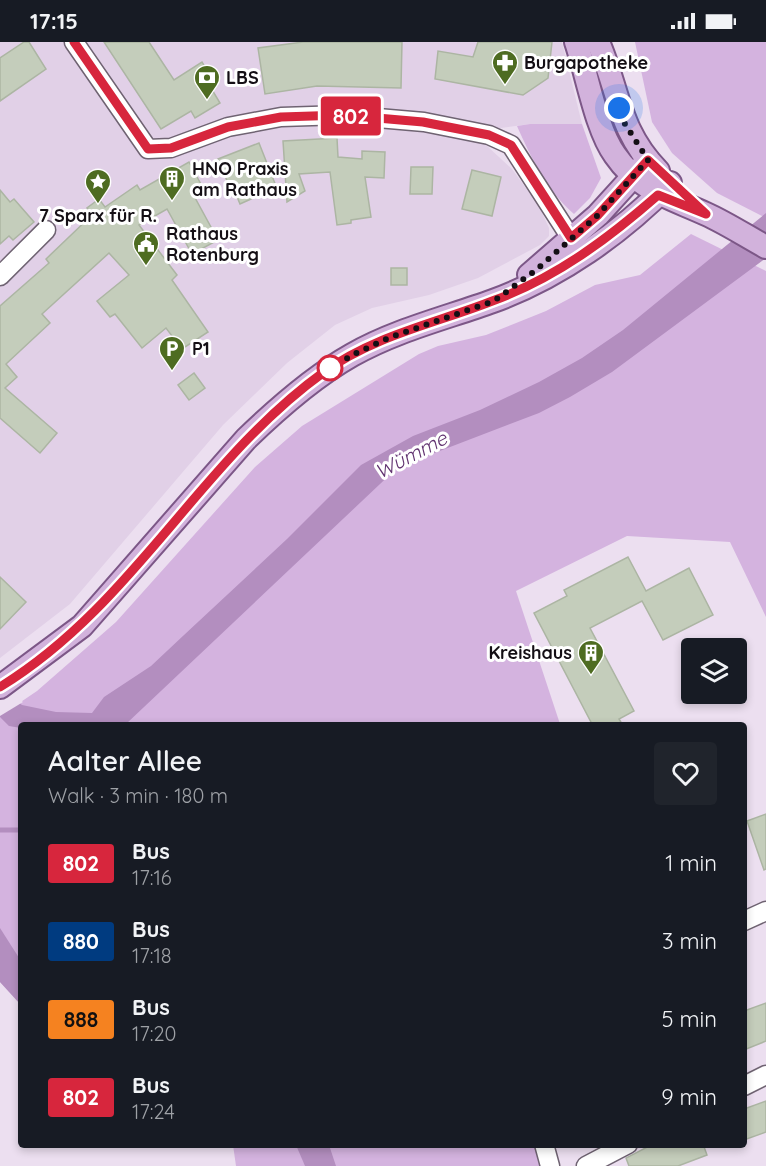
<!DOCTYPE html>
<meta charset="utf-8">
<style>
:root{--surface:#171b24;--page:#20242c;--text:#f1f3f6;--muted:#9ea1a6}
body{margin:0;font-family:Quicksand,sans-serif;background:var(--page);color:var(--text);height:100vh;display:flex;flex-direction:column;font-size:22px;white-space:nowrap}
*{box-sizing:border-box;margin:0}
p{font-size:20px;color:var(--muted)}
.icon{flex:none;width:33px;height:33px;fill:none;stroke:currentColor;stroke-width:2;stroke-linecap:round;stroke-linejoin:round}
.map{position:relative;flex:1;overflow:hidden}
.side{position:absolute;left:18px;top:680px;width:729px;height:426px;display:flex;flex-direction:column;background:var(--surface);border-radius:6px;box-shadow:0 3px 9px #0003}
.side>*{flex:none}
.badge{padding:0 12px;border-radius:4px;font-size:21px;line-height:39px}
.tools{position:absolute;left:681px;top:596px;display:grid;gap:12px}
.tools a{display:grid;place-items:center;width:66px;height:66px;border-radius:6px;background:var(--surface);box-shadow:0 3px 9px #0003;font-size:30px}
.you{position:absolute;width:30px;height:30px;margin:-15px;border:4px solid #fff;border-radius:50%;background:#1a73e8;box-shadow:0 0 0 9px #1a73e833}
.map>.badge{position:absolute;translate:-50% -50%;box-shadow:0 0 0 3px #fff}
.round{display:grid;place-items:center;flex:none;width:63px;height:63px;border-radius:6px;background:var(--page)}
.overview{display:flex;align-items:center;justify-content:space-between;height:102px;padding:0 30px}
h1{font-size:28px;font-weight:600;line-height:45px}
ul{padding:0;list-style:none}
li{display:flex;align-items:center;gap:18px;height:78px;padding:0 30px}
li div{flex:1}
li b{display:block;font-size:22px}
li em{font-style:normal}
li .badge{min-width:66px;font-weight:700;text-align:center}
.status{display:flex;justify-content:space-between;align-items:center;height:42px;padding:0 30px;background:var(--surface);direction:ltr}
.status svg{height:16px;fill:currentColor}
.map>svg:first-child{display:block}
</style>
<div class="status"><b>17:15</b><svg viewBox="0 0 49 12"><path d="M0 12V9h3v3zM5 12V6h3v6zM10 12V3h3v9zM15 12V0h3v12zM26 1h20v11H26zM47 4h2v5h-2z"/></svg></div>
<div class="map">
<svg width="766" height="1124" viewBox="0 0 766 1124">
<rect width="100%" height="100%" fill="#ecdff0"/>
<!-- built -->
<polygon fill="#e1d0e7" points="0,0 562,0 582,82 530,82 487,88 486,103 512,127 539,164 549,186 549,194 540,203 478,236 429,253 372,266 335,283 287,321 223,383 70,562 0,616"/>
<!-- green -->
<g fill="#d4b3df">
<polygon points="635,0 766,0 766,176 717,151 672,111 652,80"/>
<path d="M 530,82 L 582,82 L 601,136 L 590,156 L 574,172 C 548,150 531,116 517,84 Z"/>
<polygon points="691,192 766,229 766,575 730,500 627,494 516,549 560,682 21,682 21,963 0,940 0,674 37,649 116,580 255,425 302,384 419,312 438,304 486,293 546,269 595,243 640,233"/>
<polygon points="233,1103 544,1103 550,1124 236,1124"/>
</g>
<!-- water -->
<g fill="#b38ebf">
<polygon points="766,171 766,216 612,330 570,355 539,371 398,425 126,682 21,682 21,686 9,684 0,675 0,645 22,663 56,670 92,671 104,655 151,624 184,593 287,497 361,423 413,394 480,368 539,340 582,316 623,288"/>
<polygon points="0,886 21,919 21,963 0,940"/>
<polygon points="296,1103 329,1103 336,1124 305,1124"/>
</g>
<!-- pier -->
<polygon fill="#ecdff0" points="0,642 23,660 0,674"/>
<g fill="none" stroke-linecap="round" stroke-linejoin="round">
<!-- stream -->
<polyline stroke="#b38ebf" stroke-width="5" points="0,788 21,788"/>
</g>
<!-- building -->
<g fill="#c4cdbb" stroke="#acb5a3" stroke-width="1.5">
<polygon points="24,0 29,0 46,27 0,59 0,16"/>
<polygon points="104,0 149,0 174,38 202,20 210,33 205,36 220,61 195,76 191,69 161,87"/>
<polygon points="303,0 402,0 401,46 317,44 265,52 258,6"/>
<polygon points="478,0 552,0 548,36 523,53 435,37 438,9 473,15"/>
<polygon points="337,96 338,115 362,117 362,109 385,110 384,136 365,135 371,175 351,178 351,181 337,183 330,130 299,132 305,149 287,160 283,99"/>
<polygon points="259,101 276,144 250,154 251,157 240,162 233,145 230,146 218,117"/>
<polygon points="189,120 203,146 193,152 218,198 192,212 167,167 139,183 177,233 172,238 208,290 182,307 166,286 142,306 115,272 110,275 97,259 129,233 109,211 42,272 50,281 6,322 17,335 5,346 57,391 40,411 0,376 0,264 49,221 46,217 92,173 87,166 99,157 105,165 137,143 140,148"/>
<polygon points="411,125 433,125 432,152 410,152"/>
<polygon points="472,128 501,135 492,174 462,167"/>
<polygon points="0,148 10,160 14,157 34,180 13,198 9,194 0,202"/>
<rect x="391" y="226" width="16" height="17"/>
<polygon points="194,331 205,346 189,358 178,343"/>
<polygon points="628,515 646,549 689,526 713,573 663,598 642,559 590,586 634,669 619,677 622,682 592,682 534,571 567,554 564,548"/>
<polygon points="0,535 26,560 0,587"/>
<polygon points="766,772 766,827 764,828 747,779"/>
<polygon points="766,961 766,999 744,1008 744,969"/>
<polygon points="766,1059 766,1090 744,1098 744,1067"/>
<polygon points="653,1102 703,1102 707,1113 678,1124 629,1124 626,1116"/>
</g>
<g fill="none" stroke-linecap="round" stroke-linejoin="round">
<defs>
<g id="minor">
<polyline points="74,0 148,107 171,106 228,85 281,75 343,73 424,80 489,93 511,103 578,207"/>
<polyline points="0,234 46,188"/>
<polyline points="744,879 766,869"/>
<polyline points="744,1044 766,1033"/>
<polyline points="544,1102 550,1124"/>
<polyline points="586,1124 628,1102"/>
</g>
<g id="major">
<path d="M 576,0 C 587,32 596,87 615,113 C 640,149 669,155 706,172 C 726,181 746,194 766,205"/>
<path d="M 598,0 C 619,48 618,88 658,129"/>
<polyline points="529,233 598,173 648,118"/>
<path d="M 0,645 L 82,584 L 246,397 C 278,366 313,335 352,313 C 396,288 446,276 493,259 C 559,235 621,191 670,141"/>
</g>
</defs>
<!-- minor casing -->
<use href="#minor" stroke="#6f6372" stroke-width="21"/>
<!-- major casing -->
<use href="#major" stroke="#7c5787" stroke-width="26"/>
<!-- minor -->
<use href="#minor" stroke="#fff" stroke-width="18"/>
<!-- major -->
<use href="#major" stroke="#d2b2dc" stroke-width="22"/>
</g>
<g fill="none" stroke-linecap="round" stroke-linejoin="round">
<defs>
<path id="line" d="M 0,645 C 134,563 199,420 324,330 C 375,293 437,281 495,258 C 557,235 609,196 658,153 L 706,172 L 648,118 L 598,173 L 571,196 L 511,103 L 489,93 L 423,80 L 343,73 L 281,75 L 228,85 L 171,106 L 148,107 L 74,0"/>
</defs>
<!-- line casing -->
<use href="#line" stroke="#fff" stroke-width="14"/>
<!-- line -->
<use href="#line" stroke="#d7263d" stroke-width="9"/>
<!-- walk -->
<polyline stroke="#140f15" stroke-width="6" stroke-dasharray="0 10.8" points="330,326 325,330 354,312 391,295 494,259 536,228 598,173 648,118 625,82 619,66"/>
</g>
<!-- icons -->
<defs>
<symbol id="pharmacy-pin" viewBox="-11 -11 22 30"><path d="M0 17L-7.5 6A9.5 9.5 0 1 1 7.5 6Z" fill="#4e6c21" stroke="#fff"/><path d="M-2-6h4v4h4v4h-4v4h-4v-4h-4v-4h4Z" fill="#fff"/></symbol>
<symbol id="bank-pin" viewBox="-11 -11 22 30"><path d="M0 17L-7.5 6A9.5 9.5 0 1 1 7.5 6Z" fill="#4e6c21" stroke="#fff"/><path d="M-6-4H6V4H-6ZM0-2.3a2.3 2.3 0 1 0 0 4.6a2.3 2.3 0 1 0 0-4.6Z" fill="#fff"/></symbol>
<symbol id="building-pin" viewBox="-11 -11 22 30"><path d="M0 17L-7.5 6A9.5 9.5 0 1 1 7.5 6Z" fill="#4e6c21" stroke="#fff"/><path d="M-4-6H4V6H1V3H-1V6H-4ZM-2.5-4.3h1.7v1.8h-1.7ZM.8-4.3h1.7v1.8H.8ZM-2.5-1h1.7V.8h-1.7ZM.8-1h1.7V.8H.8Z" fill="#fff"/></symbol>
<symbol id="sight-pin" viewBox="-11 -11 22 30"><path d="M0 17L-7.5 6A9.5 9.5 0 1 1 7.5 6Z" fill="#4e6c21" stroke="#fff"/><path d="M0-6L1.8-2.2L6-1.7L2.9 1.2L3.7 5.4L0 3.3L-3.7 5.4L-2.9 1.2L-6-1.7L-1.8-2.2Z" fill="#fff"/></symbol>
<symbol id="civic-pin" viewBox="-11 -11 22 30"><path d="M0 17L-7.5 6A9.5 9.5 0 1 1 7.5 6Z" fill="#4e6c21" stroke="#fff"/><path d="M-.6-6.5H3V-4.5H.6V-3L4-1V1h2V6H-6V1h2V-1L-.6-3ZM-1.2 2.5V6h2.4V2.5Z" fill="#fff"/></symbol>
<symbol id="parking-pin" viewBox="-11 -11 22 30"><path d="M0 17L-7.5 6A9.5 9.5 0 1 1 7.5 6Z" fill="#4e6c21" stroke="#fff"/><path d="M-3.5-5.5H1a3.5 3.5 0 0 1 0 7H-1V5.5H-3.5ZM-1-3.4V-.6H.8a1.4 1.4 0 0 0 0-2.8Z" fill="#fff"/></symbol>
</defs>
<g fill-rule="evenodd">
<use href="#pharmacy-pin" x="490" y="6" width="30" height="40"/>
<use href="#bank-pin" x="192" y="21" width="30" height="40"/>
<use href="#building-pin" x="157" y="122" width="30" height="40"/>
<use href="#sight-pin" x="83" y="125" width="30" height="40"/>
<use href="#civic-pin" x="131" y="187" width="30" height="40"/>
<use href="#parking-pin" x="157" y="292" width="30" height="40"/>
<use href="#building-pin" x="576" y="596" width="30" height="40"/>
</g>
<!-- markers -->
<circle fill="#fff" stroke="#d7263d" stroke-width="3" cx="330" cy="326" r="12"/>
<g text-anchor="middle" stroke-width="6" stroke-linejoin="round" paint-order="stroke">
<!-- poi labels -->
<g font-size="18" font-weight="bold" fill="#140f15" stroke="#fff" text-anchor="start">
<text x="524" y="27">Burgapotheke</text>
<text x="226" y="42">LBS</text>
<text x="192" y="133">HNO Praxis<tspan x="192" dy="21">am Rathaus</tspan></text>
<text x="98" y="180" text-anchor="middle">7 Sparx für R.</text>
<text x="166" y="198">Rathaus<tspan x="166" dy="21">Rotenburg</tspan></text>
<text x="192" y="313">P1</text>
<text x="572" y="617" text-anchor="end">Kreishaus</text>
</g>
<!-- water labels -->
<g font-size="20" font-style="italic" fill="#60316f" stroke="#fff">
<text transform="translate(411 413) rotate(-28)" y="7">Wümme</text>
</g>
</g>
</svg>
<div class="tools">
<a><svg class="icon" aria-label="layers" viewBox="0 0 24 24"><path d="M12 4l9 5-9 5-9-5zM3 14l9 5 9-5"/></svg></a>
</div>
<div class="you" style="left:619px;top:66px"></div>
<b class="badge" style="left:351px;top:74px;background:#d7263d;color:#fff">802</b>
<section class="side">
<div class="overview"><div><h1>Aalter Allee</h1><p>Walk · 3 min · 180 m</p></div><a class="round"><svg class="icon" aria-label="heart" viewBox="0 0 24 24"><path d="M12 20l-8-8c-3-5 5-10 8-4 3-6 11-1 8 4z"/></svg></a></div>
<ul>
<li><span class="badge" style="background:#d7263d;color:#fff">802</span><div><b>Bus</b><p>17:16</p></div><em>1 min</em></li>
<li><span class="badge" style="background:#003b80;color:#fff">880</span><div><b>Bus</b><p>17:18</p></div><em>3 min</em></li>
<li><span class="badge" style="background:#f58220;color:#111">888</span><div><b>Bus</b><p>17:20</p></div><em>5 min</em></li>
<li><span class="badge" style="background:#d7263d;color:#fff">802</span><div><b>Bus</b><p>17:24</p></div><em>9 min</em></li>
</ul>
</section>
</div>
